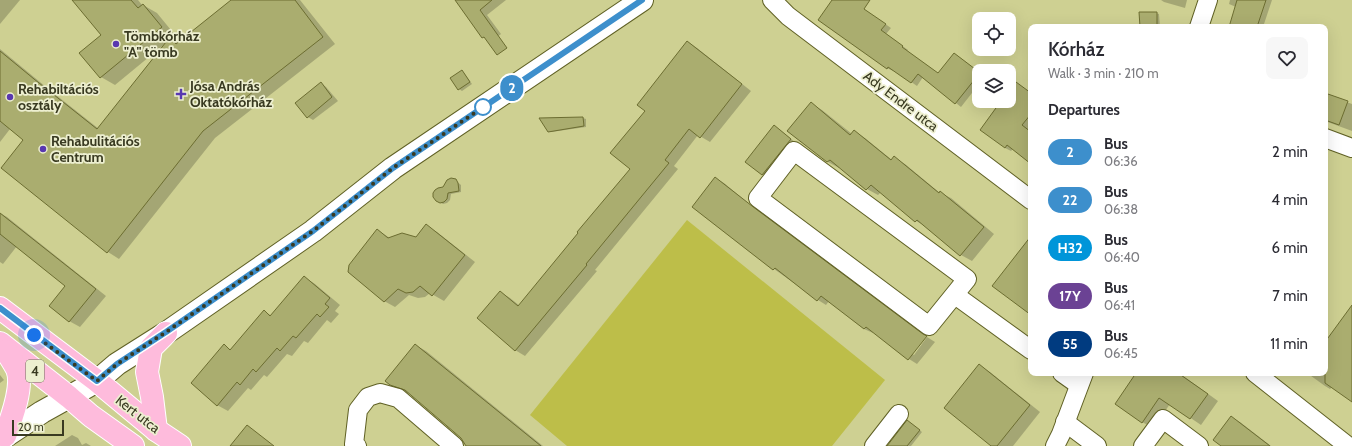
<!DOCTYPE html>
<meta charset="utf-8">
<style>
:root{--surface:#fff;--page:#f7f7f7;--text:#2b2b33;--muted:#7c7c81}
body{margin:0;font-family:Cabin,sans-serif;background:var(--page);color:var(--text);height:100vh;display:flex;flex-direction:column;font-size:15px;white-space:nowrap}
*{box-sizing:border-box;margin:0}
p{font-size:13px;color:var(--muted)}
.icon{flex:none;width:22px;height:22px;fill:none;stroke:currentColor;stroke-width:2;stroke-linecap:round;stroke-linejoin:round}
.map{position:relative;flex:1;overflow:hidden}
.side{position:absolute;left:1028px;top:24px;width:300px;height:352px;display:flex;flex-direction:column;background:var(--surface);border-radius:8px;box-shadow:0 4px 16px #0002}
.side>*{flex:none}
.badge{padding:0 8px;border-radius:13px;font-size:14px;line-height:26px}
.tools{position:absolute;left:972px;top:12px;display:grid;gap:8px}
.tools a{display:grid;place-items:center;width:44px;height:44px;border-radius:8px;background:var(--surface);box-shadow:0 4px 16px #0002;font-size:20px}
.scale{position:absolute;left:12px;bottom:10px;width:52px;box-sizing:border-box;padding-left:4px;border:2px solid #393a21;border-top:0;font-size:11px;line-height:14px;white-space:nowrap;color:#393a21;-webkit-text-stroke:3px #edefd0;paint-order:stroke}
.you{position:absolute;width:20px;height:20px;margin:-10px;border:3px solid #fff;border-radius:50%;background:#1a73e8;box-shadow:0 0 0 6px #1a73e833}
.map>.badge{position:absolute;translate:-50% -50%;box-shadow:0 0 0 2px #fff}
h2{padding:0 20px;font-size:15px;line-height:36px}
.round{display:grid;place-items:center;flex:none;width:42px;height:42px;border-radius:8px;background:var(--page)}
.summary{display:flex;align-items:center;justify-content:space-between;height:68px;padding:0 20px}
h1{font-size:19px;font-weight:600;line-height:30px}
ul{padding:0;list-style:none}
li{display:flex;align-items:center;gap:12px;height:48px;padding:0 20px}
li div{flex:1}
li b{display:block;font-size:15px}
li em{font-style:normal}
li .badge{min-width:44px;font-weight:700;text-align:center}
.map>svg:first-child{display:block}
</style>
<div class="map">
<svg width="1352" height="446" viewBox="0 0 1352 446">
<rect width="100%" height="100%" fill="#ced092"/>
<!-- green -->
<polygon fill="#bdbe49" points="687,220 885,380 832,446 567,446 530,415"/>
<!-- shadow -->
<g fill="#0003">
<polygon points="0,0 20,0 0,24"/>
<polygon points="74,0 138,0 142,5 143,5 157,13 175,35 171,38 179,43 232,0 300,0 335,44 215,138 119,259 108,252 24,140 10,129 0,142 0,49 46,87 99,129 166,43 115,85 101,77 103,35"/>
<polygon points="456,0 506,0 487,15 501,34 491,42 483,37"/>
<polygon points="833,0 851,0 891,28 886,34 908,50 907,51 939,74 955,54 979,72 979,84 961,107 923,77 917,86 894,70 893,71 887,68"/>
<polygon points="1161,0 1187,0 1185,8 1164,2"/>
<polygon points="1230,0 1272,0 1263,27 1230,27 1236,7 1229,4"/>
<polygon points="1156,13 1159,14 1160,27 1141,27"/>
<polygon points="688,42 697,48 751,91 710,142 698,135 674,166 678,169 595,270 597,271 525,356 515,350 500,292 510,298 520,306 631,169 646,111"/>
<polygon points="462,71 464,73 472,84 462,91 459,89"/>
<polygon points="321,83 326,87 338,101 313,120 308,117"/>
<polygon points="1009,93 1031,93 1031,125 1028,129 1031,132 1031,162 1013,149 1011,151 1005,148 1003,101 1009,101"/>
<polygon points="1325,94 1352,104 1352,131 1325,121"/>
<polygon points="811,104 822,110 852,134 854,131 865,138 892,160 894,158 905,164 940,193 951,198 994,234 972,261 961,255 927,227 916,221 881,192 878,195 867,189 840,167 839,168 828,162 789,131"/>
<polygon points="583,118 586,119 586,127 551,132 548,131"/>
<polygon points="780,130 796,143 769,178 747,162"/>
<polygon points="715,178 724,183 760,213 914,355 927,337 935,342 917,364 909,359 874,332 873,333 864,329 829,301 826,305 818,300 774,269"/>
<polygon points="455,180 461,185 461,192 451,194 450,200 447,203 443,204 440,202 444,188"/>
<polygon points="0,213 7,217 106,296 80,327 69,321 67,286 17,246 3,264 0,262"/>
<polygon points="426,226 437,232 475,262 444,301 430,293 425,297 418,298 409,295 395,307 384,301 377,230 390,238 416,238"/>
<polygon points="304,277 315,284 340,305 335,311 339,314 331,323 327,320 308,343 304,341 292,356 287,354 267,377 264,375 251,390 248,388 228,411 217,405 224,345 231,350 264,311 272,316"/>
<polygon points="1352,313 1352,400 1332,387 1330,389 1325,386 1307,373 1325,373 1325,343"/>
<polygon points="415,345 426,351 543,446 467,446 462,437 410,394 402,391 391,384"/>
<polygon points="979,365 990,372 1040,412 1013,446 993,446"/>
<polygon points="1138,373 1179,373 1218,401 1201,425 1170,404 1153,428 1142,422"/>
<polygon points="0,375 4,380 0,383"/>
<polygon points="1231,417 1240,422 1271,446 1222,446"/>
<polygon points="910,423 922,432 911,446 889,446"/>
<polygon points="72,435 78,438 82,445 86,443 91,446 55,446"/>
</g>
<!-- building -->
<g fill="#aaad6f" stroke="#6c6d31">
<polygon points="72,0 131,0 138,8 143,4 162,27 100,78 79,53 101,35"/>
<polygon points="231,0 295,0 323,37 203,131 107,253 1,168 23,140 0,121 0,51 34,79 97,129 170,37 176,44"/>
<polygon points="455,0 492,0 480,10 507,48 497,55 484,37 482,38"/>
<polygon points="832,0 870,0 864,9 886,24 881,30 903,46 902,47 938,73 954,53 979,72 979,74 955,104 918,74 911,83 888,67 887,69 818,20"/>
<polygon points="1237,0 1266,0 1257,27 1229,27"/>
<polygon points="1139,12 1157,12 1157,27 1140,27"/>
<polygon points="687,41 742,84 700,138 689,129 665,160 669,163 586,264 587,265 515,351 477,318 500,291 518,306 578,233 577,232 630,169 610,153 645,111 637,105"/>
<polygon points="462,70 470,82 458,90 450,78"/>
<polygon points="321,82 332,97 307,118 295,103"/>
<polygon points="1016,82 1031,93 1031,114 1022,125 1031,132 1031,164 1007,145 1005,148 980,130 1001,101 1009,101 1009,91"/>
<polygon points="1325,93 1348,101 1339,125 1325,120"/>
<polygon points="811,102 850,135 854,130 891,160 894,156 939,193 940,191 984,227 960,256 917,220 915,222 871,185 866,190 830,160 827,162 787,131"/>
<polygon points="583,117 584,126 548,132 539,118"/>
<polygon points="774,125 791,139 762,175 745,162"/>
<polygon points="715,177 752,206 923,334 927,336 908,360 866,327 864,329 821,296 817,301 775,268 773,270 692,207"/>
<polygon points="451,178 456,179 458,183 459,191 448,193 447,199 444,202 440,203 436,201 433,197 433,193 435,190 438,188 443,187 447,180"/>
<polygon points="0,213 96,289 69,322 49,306 65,286 0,234"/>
<polygon points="426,224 465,255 432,296 420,286 413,292 406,293 398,289 384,302 348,272 349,265 377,229 388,238 402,233 416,237"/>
<polygon points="1031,236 1031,315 992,286"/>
<polygon points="304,276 330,298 325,304 329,307 320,317 317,314 296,338 293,336 280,351 277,348 256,372 253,369 240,385 237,382 217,406 191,383 224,344 230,350 264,310 270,316"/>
<polygon points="1352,305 1352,402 1325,383 1325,342"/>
<polygon points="415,344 541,446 466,446 461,438 405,390 390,385 385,381"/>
<polygon points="979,364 1030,405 997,446 991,446 944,408"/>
<polygon points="1136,373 1178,373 1208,394 1190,419 1159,398 1142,423 1115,404"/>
<polygon points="1231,416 1270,446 1221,446 1213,440"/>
<polygon points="907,420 920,430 907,446 887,446"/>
<polygon points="247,425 274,446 230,446"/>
</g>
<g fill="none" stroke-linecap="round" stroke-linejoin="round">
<defs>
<g id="minor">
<polyline points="772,0 788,16 1031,200"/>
<polyline points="1199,27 1208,0"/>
<polyline points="1325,138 1352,148"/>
<polygon points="794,151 967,279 929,326 758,198"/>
<polyline points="955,295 1031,350"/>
<polyline points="1062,373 1079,385"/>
<polyline points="1255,373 1348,446"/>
<polyline points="1065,422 1097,446"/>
<polyline points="357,446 354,444 358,410 368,397 380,393 398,398 454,446"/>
<polyline points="874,446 899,414"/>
<polyline points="1055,446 1061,434 1084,373"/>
<polyline points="1143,446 1163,419 1199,446"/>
</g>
<polyline id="tertiary" points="0,440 42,412 69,397"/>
<polyline id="secondary" points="69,397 97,381 117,364 166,333 313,231 393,168 642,0"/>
<g id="primary">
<polyline points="0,308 97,381 156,430 180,446"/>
<polyline points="0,343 69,397 91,416 133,446"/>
<polyline points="156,430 152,397 147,372 151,348 166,333"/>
<path d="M 5,436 C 11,420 24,386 17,369 C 14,363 10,357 6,351"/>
</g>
</defs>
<!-- minor casing -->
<use href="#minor" stroke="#606125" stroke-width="20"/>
<!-- tertiary casing -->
<use href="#tertiary" stroke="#606125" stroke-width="24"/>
<!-- secondary casing -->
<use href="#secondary" stroke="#606125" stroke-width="24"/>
<!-- primary casing -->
<use href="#primary" stroke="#fff" stroke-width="24"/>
<!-- minor -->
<use href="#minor" stroke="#fff" stroke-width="18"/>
<!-- tertiary -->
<use href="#tertiary" stroke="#fff" stroke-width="22"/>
<!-- secondary -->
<use href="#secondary" stroke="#fff" stroke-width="22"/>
<!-- primary -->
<use href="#primary" stroke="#febbdc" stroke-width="22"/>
</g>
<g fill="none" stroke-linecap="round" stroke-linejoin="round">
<defs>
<polyline id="line" points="0,308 97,381 117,364 166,332 313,231 393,168 642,0"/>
</defs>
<!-- line casing -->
<use href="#line" stroke="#fff" stroke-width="9"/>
<!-- line -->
<use href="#line" stroke="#3d8fcc" stroke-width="6"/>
<!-- walk -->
<polyline stroke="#393a21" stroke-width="4" stroke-dasharray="0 7.2" points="34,335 97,381 117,364 166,332 313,231 393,168 485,106 483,107"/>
</g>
<!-- markers -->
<g fill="#5938b0" stroke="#edefd0" stroke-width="1.5">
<circle cx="116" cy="44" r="4"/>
<path d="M179 88h4v4h4v4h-4v4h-4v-4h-4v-4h4z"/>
<circle cx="10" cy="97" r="4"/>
<circle cx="43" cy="149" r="4"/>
</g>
<circle fill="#fff" stroke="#3d8fcc" stroke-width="2" cx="483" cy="107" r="8"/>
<g text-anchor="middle" stroke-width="3.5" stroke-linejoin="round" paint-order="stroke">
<!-- shield labels -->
<rect fill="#edefd0" stroke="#6f7056" stroke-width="1" x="26" y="360" width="18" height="22" rx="3"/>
<g font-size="13" font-weight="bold" fill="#393a21">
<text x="35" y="376">4</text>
</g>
<!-- poi labels -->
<g font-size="14" font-weight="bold" fill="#393a21" stroke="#edefd0" text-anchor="start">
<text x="124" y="41">Tömbkórház<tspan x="124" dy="16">"A" tömb</tspan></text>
<text x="190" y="91">Jósa András<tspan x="190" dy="16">Oktatókórház</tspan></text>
<text x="18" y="94">Rehabiltációs<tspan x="18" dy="16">osztály</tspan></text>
<text x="51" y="146">Rehabulitációs<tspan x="51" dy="16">Centrum</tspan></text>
</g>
<!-- street labels -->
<g font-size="14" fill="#393a21" stroke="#edefd0">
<text transform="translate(901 101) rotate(37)" y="5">Ady Endre utca</text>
<text transform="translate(138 414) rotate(38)" y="5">Kert utca</text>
</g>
</g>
</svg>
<div class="tools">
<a><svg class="icon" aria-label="locate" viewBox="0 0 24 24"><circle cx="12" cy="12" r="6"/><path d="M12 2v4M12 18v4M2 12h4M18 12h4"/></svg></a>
<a><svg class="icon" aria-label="layers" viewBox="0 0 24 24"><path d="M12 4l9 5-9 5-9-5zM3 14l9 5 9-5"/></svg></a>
</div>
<div class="scale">20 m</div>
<div class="you" style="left:34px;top:335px"></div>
<b class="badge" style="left:512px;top:88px;background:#3d8fcc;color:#fff">2</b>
<section class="side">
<div class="summary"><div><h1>Kórház</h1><p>Walk · 3 min · 210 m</p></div><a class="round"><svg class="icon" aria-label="heart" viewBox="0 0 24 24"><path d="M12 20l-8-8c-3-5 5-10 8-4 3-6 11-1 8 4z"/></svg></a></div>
<h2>Departures</h2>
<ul>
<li><span class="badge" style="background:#3d8fcc;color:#fff">2</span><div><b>Bus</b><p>06:36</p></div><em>2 min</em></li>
<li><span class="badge" style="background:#3d8fcc;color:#fff">22</span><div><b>Bus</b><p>06:38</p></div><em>4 min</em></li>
<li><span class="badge" style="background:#0095d9;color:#fff">H32</span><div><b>Bus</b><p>06:40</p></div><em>6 min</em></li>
<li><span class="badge" style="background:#6b4294;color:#fff">17Y</span><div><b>Bus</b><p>06:41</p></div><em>7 min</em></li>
<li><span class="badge" style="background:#003b80;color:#fff">55</span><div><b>Bus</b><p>06:45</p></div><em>11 min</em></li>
</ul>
</section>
</div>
